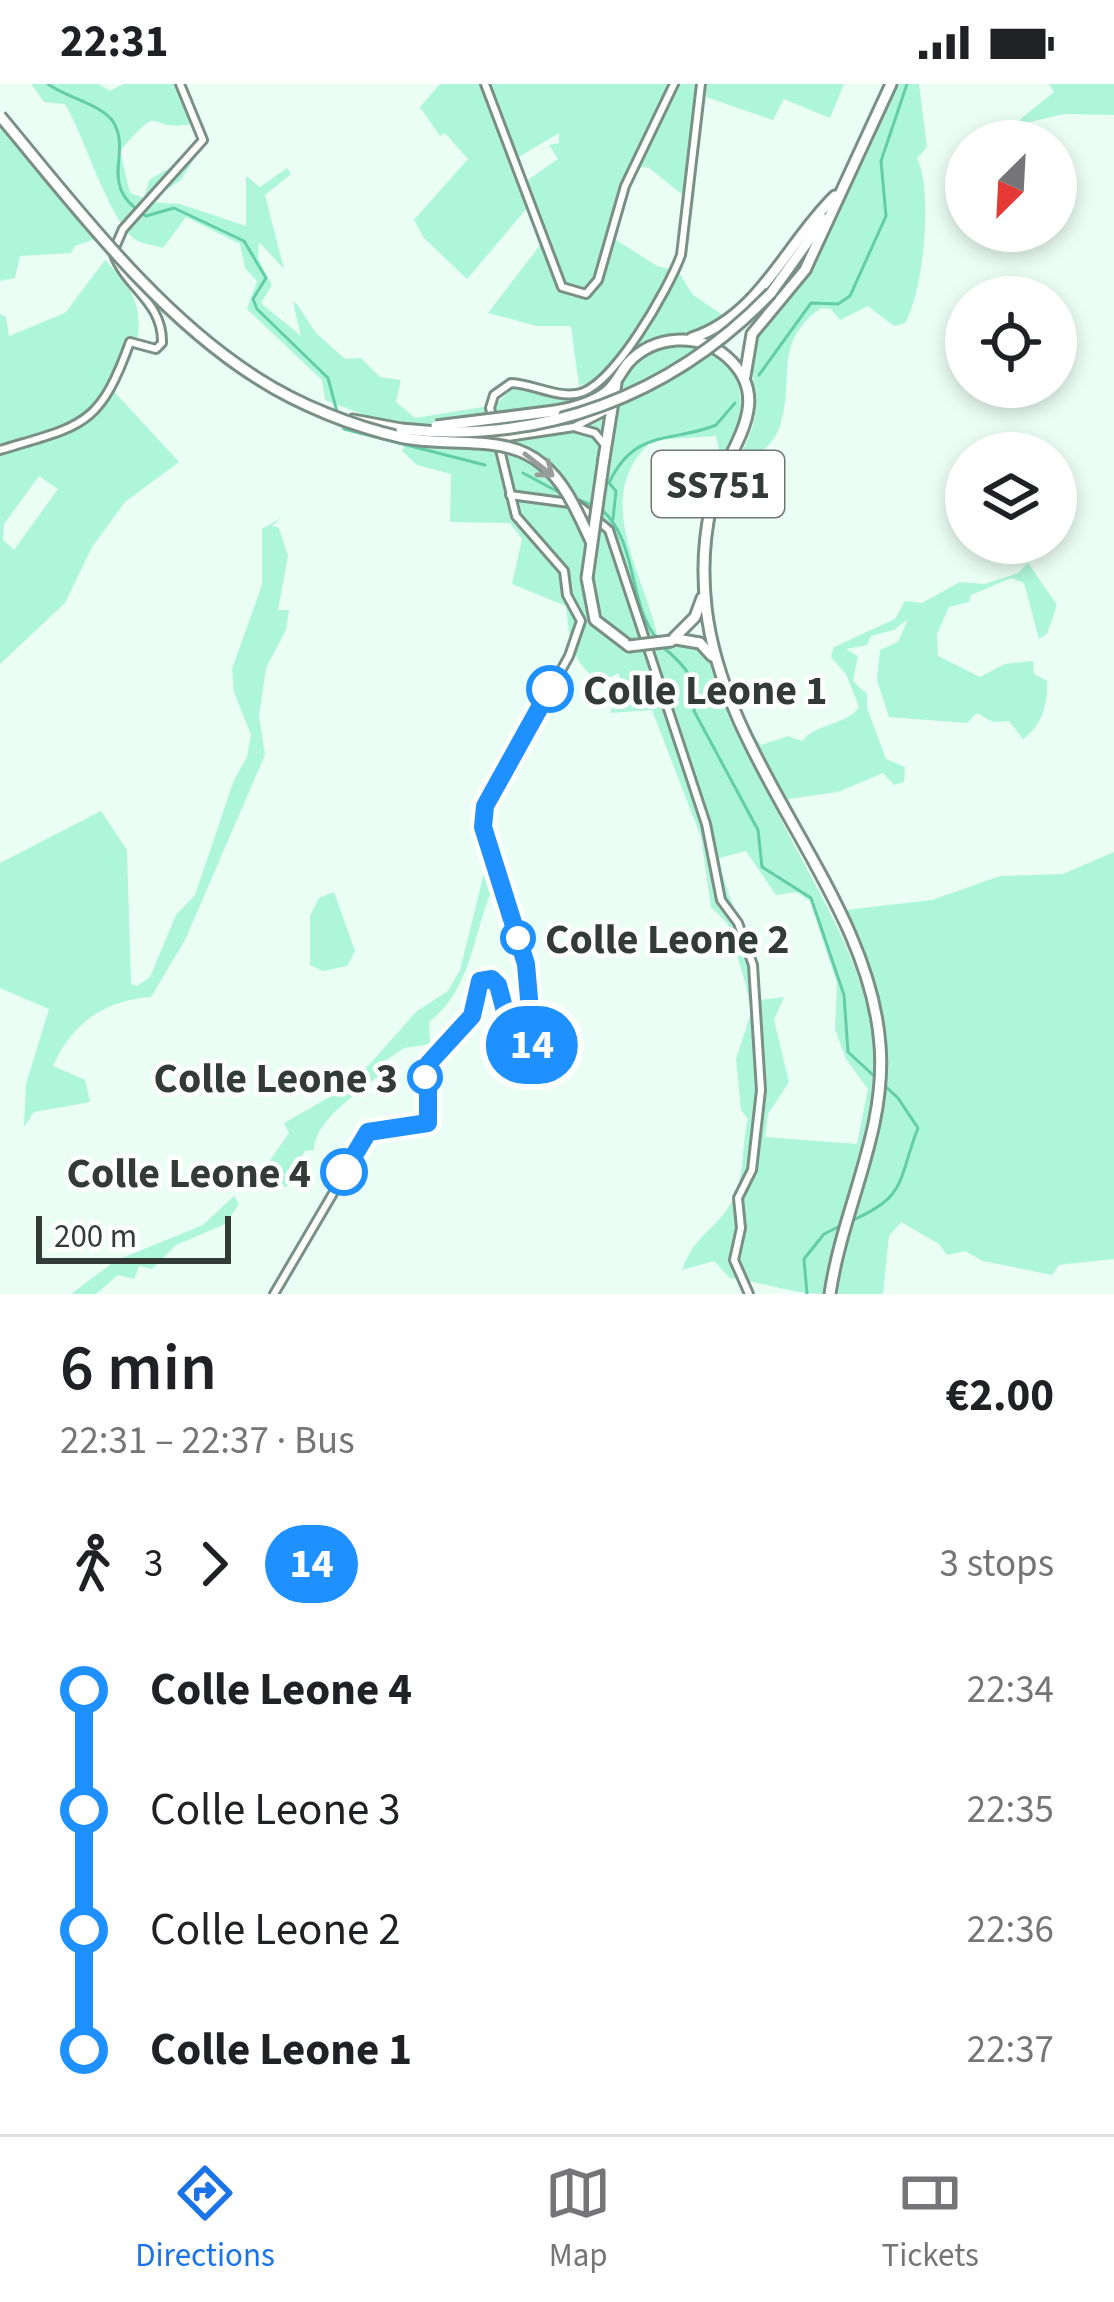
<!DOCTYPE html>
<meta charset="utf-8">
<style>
:root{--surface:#fff;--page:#f6f6f6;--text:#202124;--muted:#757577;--line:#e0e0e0;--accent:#1a73e8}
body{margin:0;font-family:"Source Sans 3",sans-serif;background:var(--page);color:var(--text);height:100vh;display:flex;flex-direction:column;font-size:45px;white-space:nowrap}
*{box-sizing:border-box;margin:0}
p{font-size:39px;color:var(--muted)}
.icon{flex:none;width:66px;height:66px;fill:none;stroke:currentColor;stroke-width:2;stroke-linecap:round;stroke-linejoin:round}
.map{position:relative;height:1210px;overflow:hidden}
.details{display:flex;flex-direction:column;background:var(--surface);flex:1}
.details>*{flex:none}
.badge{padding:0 24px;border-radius:39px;font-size:42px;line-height:78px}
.needle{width:78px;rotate:204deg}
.buttons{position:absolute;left:945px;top:36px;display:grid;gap:24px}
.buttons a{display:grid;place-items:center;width:132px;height:132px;border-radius:50%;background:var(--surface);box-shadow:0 6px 18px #0003;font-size:60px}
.scale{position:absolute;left:36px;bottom:30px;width:195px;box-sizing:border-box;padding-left:12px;border:6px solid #323b38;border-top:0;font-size:33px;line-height:42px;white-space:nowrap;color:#323b38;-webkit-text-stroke:9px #fff;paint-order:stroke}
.map>.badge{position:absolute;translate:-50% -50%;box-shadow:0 0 0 6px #fff}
.legs{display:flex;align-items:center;gap:18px;height:132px;padding:0 60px;font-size:39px}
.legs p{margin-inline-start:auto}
.headline{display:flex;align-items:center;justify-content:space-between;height:204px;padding:0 60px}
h1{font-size:66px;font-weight:600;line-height:90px}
ul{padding:0 60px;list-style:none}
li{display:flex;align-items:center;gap:42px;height:120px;font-size:45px}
li i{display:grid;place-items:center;width:18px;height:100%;margin:0 15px;background:currentColor}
li i::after{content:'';width:30px;height:30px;margin:-15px;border:9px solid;border-radius:50%;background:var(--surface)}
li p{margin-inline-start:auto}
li:first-child i{background:linear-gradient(#0000 50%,currentColor 0)}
li:last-child i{background:linear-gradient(currentColor 50%,#0000 0)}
.status{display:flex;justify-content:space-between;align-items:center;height:84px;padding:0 60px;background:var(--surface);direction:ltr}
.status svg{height:33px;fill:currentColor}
.tab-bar{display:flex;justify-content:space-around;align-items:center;height:168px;border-top:3px solid var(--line);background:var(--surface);font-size:33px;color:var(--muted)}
.tab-bar a{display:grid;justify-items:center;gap:6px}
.tab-bar .selected{color:var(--accent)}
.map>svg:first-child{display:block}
</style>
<div class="status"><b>22:31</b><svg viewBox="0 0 49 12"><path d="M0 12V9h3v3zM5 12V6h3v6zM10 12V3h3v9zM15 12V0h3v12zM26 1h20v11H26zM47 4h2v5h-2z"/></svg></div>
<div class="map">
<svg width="1114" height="1210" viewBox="0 0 1114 1210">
<rect width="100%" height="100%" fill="#ebfef6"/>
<!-- green -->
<g fill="#aef6da" fill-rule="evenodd">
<path d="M 31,0 L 99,0 L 110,7 L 123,0 L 177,0 L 192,40 C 141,49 167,14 120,67 L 130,109 L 144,114 L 149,96 L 200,66 L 180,97 L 147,118 L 180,120 L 246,142 L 246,92 L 260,103 L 287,84 L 291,90 L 265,111 L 284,185 L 259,158 L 258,175 L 272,201 L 261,219 L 301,252 L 293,218 L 297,220 L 316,249 L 345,275 L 361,274 L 380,293 L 401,296 L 396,318 L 415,334 L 495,321 L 512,305 C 545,306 575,331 598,296 L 579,302 L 571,242 L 537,242 L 488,229 L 541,160 L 551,190 L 572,213 L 596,208 L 613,154 L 657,182 L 678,187 L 692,210 L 725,233 L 696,249 L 659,255 L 603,306 L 557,330 L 619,300 L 632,281 L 661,262 L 698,262 L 736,287 L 745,340 L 722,380 L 716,352 L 653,356 C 586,414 649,495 660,564 C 680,559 691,554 707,571 L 739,651 L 745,646 C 720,580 698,511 712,438 C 719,404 741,377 752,344 C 761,318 750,289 750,262 L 810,188 L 898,0 L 919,0 L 927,63 L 917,74 C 933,105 924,207 905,239 L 894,242 L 868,222 L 840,236 L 831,225 L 821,224 C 771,260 796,294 780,342 C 771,370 739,378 725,402 C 690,468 717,604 761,661 L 788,652 L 802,657 C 818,638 846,642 859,623 L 846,590 L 831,573 L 834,563 L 895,535 L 905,517 L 922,519 L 960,498 L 985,500 L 1018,489 L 1028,479 L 1057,521 L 1047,550 L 1039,555 L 1024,499 L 1011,494 L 971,511 L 969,518 L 949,523 L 937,550 L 938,572 L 980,593 L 1005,580 L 1033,577 L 1034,590 L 1047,597 C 1048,619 1042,643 1023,655 L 1009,637 L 993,638 L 977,629 L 967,639 L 889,633 L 877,596 L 880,566 L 898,558 L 908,535 L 894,546 L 871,552 L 867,561 L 846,565 L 858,572 L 853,597 L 867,610 L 867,624 L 886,675 L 905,683 L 904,698 L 894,701 L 883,689 L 838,708 L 788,715 L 846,826 L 932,816 L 1000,792 L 1063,790 L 1114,768 L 1114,1175 L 1059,1181 L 1052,1191 L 983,1177 L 965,1167 L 947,1171 L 939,1160 L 901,1138 L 889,1152 L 883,1210 L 838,1210 L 845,1149 L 838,1146 L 825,1210 C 792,1210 763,1198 730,1194 L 714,1177 L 682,1186 C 693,1155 709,1149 726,1127 C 747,1100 740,1065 748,1035 L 741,1026 L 736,975 L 751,929 L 746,901 L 727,839 L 711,823 L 701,753 L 652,626 L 610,629 L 622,599 L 618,589 L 601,599 C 570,577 570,557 566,522 L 512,500 L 522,455 L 510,439 L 450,438 L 451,390 L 417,381 L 402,367 L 412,339 L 370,333 L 325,316 L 322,296 L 247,225 L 257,197 L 245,184 L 240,160 L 186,133 L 163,164 C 155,161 142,160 136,156 C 111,141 83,49 65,20 L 44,18 ZM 763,696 C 812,781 885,874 884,976 L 876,976 C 869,870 802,790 763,696 ZM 746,767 L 776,811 L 797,808 L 810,817 L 837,899 L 835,945 L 846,975 L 868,1005 L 857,1060 L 765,1053 L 768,1030 L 789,998 L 774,936 L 784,913 L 760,916 C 758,863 728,825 719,774 Z"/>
<polygon points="440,0 481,0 528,123 467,195 424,154 414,136 468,75 445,49 440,52 420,23"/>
<polygon points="490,0 697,0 688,115 648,83 630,85 593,198 581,208 565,202 525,98 558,75 549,61 559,59 559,49 517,74"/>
<polygon points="707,0 844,0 830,34 784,15 773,36 706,13"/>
<polygon points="1049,0 1114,0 1114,31 1064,30 1012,42 1054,8"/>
<polygon points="0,43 95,155 75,162 71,169 20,172 15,194 0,197"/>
<path d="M 105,176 C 129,202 142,216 138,253 L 128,255 L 109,302 L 179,378 L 125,418 L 92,463 L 65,519 L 0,580 L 0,230 L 6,233 L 9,252 L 65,229 ZM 39,392 L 58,405 L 14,466 L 3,456 L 4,440 Z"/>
<path d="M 281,434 L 272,442 L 279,444 L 288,472 L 278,526 L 289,526 L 286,546 L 266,584 L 259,632 L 265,671 L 185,856 L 151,913 C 105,916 71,940 53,982 L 85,996 L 90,1018 L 34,1028 L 24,1043 L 26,1000 L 49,925 L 0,904 L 0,779 L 101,727 L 127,766 L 131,900 L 137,902 L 150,893 L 176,831 L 195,811 L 234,696 L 247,673 L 251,651 L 234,608 L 232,585 L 262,501 L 262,445 Z"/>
<path d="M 487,777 L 495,799 C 472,847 474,903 429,938 L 430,960 L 404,964 L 382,979 L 383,988 C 361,1007 314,1036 314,1066 L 304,1067 L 295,1098 L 285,1103 L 264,1085 L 289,1049 L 284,1039 L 351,1001 L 417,927 L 448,907 L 460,886 Z"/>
<polygon points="334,808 355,867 347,882 323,887 310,881 310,832 319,814"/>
<polygon points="234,1112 239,1120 225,1140 176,1161 152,1185 139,1182 134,1195 118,1191 96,1210 71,1210 115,1177 203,1141"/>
</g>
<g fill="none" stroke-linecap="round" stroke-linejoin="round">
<!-- stream -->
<g stroke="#63cda9" stroke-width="3">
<path d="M 48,0 C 65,13 104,21 114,39 C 132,73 96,100 146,132 L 174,124 L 244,157 L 266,194 L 253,215 L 257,225 L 328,294 L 337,328"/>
<polyline points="759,291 811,219 838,220 850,212 886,132 881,77 907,0"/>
<polyline points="341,337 344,345 485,381"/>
<polyline points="523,389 564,411"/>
<polyline points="573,414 592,421"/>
<path d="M 601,425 C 639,458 627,520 658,556"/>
<path d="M 613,435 L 616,407 L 609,399 C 635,343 674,359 716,341 L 735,319"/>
<path d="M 664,564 C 686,582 698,596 694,627 L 758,746 L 762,783 L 811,814 L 844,911 L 848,968 L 898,1014 L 918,1044 C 897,1098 908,1112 851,1137"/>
<polyline points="807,1210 804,1175 824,1150 842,1141"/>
</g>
<defs>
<g id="minor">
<polyline points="485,0 562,203 586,210 598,196 625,102 674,0"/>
<polyline points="577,344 595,349 605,361"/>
<polyline points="495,355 574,343 611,324"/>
<path d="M 0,366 C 82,341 99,344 130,258 L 156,265 L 162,259 C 163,217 125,204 113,168 L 123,145 L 203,56 L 180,0"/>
<polyline points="510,411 577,420 609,446 706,740 721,816 738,839 753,881 761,1006 752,1086 738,1114 741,1144 734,1176 749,1210"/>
<path d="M 274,1210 L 369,1048 L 421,1044 L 428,1039 L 428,980 L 472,932 L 480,897 L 492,895 L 498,901 L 515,965 L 527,967 L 533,961 L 526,880 L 483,743 L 486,722 L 569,572 L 581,537 L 567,511 L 564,487 L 516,432 L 490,324 L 494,311 L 511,299 C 533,300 554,313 576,310 C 612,306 669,204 681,171 L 701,0"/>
</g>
<g id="primary">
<polyline points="771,209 824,135"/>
<path d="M 692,254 C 760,232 787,158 835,112"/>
<polyline points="745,292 752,250 805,186 891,0"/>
<path d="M 555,327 C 573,324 592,319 606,308 C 616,300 620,289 628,279 C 654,251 699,248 727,273 C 778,318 725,367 713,414 C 704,449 702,487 706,523 C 724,682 869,810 880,961 C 887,1047 842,1126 830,1210"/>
<polyline points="353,336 401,345"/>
<polyline points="604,374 616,299"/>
<polyline points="587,494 595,536 629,562"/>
<polyline points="676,555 700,559 712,572"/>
<polyline points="671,557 695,533 702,514"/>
</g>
</defs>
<!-- minor casing -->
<use href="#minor" stroke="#7a9087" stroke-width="12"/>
<!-- primary casing -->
<use href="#primary" stroke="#7a9087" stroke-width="15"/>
<!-- minor -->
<use href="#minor" stroke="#fff" stroke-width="6"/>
<!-- primary -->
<use href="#primary" stroke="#fff" stroke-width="9"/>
<defs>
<g id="primary-bridge">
<path d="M 0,32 C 76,123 156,230 257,294 C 299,321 352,342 400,353 C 446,364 504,348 542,380 C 566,399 578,430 591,457"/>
<polyline points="436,342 555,327"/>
<path d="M 401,345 C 543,361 673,311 771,209"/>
<polyline points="587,494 604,374"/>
<polyline points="629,562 671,557"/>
</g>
</defs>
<!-- primary-bridge casing -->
<use href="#primary-bridge" stroke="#7a9087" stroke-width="15" stroke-linecap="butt"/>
<!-- primary-bridge -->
<use href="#primary-bridge" stroke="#fff" stroke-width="9"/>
</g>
<!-- one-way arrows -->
<defs><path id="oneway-shaft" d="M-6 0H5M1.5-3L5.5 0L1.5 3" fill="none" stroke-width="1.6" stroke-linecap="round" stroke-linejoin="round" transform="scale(3)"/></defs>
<use stroke="#989d9c" href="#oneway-shaft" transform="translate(539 381) rotate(38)"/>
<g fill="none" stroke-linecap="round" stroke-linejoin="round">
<defs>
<polyline id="line-1" points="344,1088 368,1048 428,1039 428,980 472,932 480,897 492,895 498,901 515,965 527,967 533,961 526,880 483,743 485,722 550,605"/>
</defs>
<!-- line-1 casing -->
<use href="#line-1" stroke="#fff" stroke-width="27"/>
<!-- line-1 -->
<use href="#line-1" stroke="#1e90ff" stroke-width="18"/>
</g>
<!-- markers -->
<g fill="#fff" stroke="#1e90ff" stroke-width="6">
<circle cx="550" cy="605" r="21"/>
<circle cx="518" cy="854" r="15"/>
<circle cx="425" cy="993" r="15"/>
<circle cx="344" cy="1088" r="21"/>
</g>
<g text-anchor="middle" stroke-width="9" stroke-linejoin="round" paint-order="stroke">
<!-- shield labels -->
<rect fill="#fff" stroke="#707674" stroke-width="3" x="652" y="367" width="132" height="66" rx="9"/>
<g font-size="39" font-weight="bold" fill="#323b38">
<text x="718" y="414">SS751</text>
</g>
<!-- stop labels -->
<g font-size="42" font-weight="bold" fill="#323b38" stroke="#fff" text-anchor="start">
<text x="583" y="620">Colle Leone 1</text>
<text x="545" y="869">Colle Leone 2</text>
<text x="398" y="1008" text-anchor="end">Colle Leone 3</text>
<text x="311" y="1103" text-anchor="end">Colle Leone 4</text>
</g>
</g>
</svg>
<div class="buttons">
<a><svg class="needle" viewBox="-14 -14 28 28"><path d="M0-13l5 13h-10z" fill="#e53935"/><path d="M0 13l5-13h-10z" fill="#757577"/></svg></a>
<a><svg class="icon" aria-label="locate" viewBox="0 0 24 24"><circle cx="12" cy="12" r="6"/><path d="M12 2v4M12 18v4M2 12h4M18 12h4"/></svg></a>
<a><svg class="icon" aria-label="layers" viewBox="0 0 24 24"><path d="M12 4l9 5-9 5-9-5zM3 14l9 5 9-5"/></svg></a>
</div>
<div class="scale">200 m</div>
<b class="badge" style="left:532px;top:961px;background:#1e90ff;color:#fff">14</b>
</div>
<section class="details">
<div class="headline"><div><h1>6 min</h1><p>22:31 – 22:37 · Bus</p></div><b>€2.00</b></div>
<div class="legs"><svg class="icon" aria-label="walk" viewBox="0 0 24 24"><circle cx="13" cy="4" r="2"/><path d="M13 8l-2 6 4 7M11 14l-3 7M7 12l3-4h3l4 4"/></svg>3<svg class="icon" aria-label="forward" viewBox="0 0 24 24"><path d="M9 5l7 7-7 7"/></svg><b class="badge" style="background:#1e90ff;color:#fff">14</b><p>3 stops</p></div>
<ul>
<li><i style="color:#1e90ff"></i><b>Colle Leone 4</b><p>22:34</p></li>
<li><i style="color:#1e90ff"></i><span>Colle Leone 3</span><p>22:35</p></li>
<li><i style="color:#1e90ff"></i><span>Colle Leone 2</span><p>22:36</p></li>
<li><i style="color:#1e90ff"></i><b>Colle Leone 1</b><p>22:37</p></li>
</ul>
</section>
<nav class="tab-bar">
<a class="selected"><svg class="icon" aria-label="directions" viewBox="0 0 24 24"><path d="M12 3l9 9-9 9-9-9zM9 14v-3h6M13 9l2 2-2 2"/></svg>Directions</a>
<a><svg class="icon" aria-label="map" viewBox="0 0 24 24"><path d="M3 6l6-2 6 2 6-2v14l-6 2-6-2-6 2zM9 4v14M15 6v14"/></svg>Map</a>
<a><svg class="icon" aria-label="tickets" viewBox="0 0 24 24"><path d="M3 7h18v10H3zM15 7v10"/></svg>Tickets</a>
</nav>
